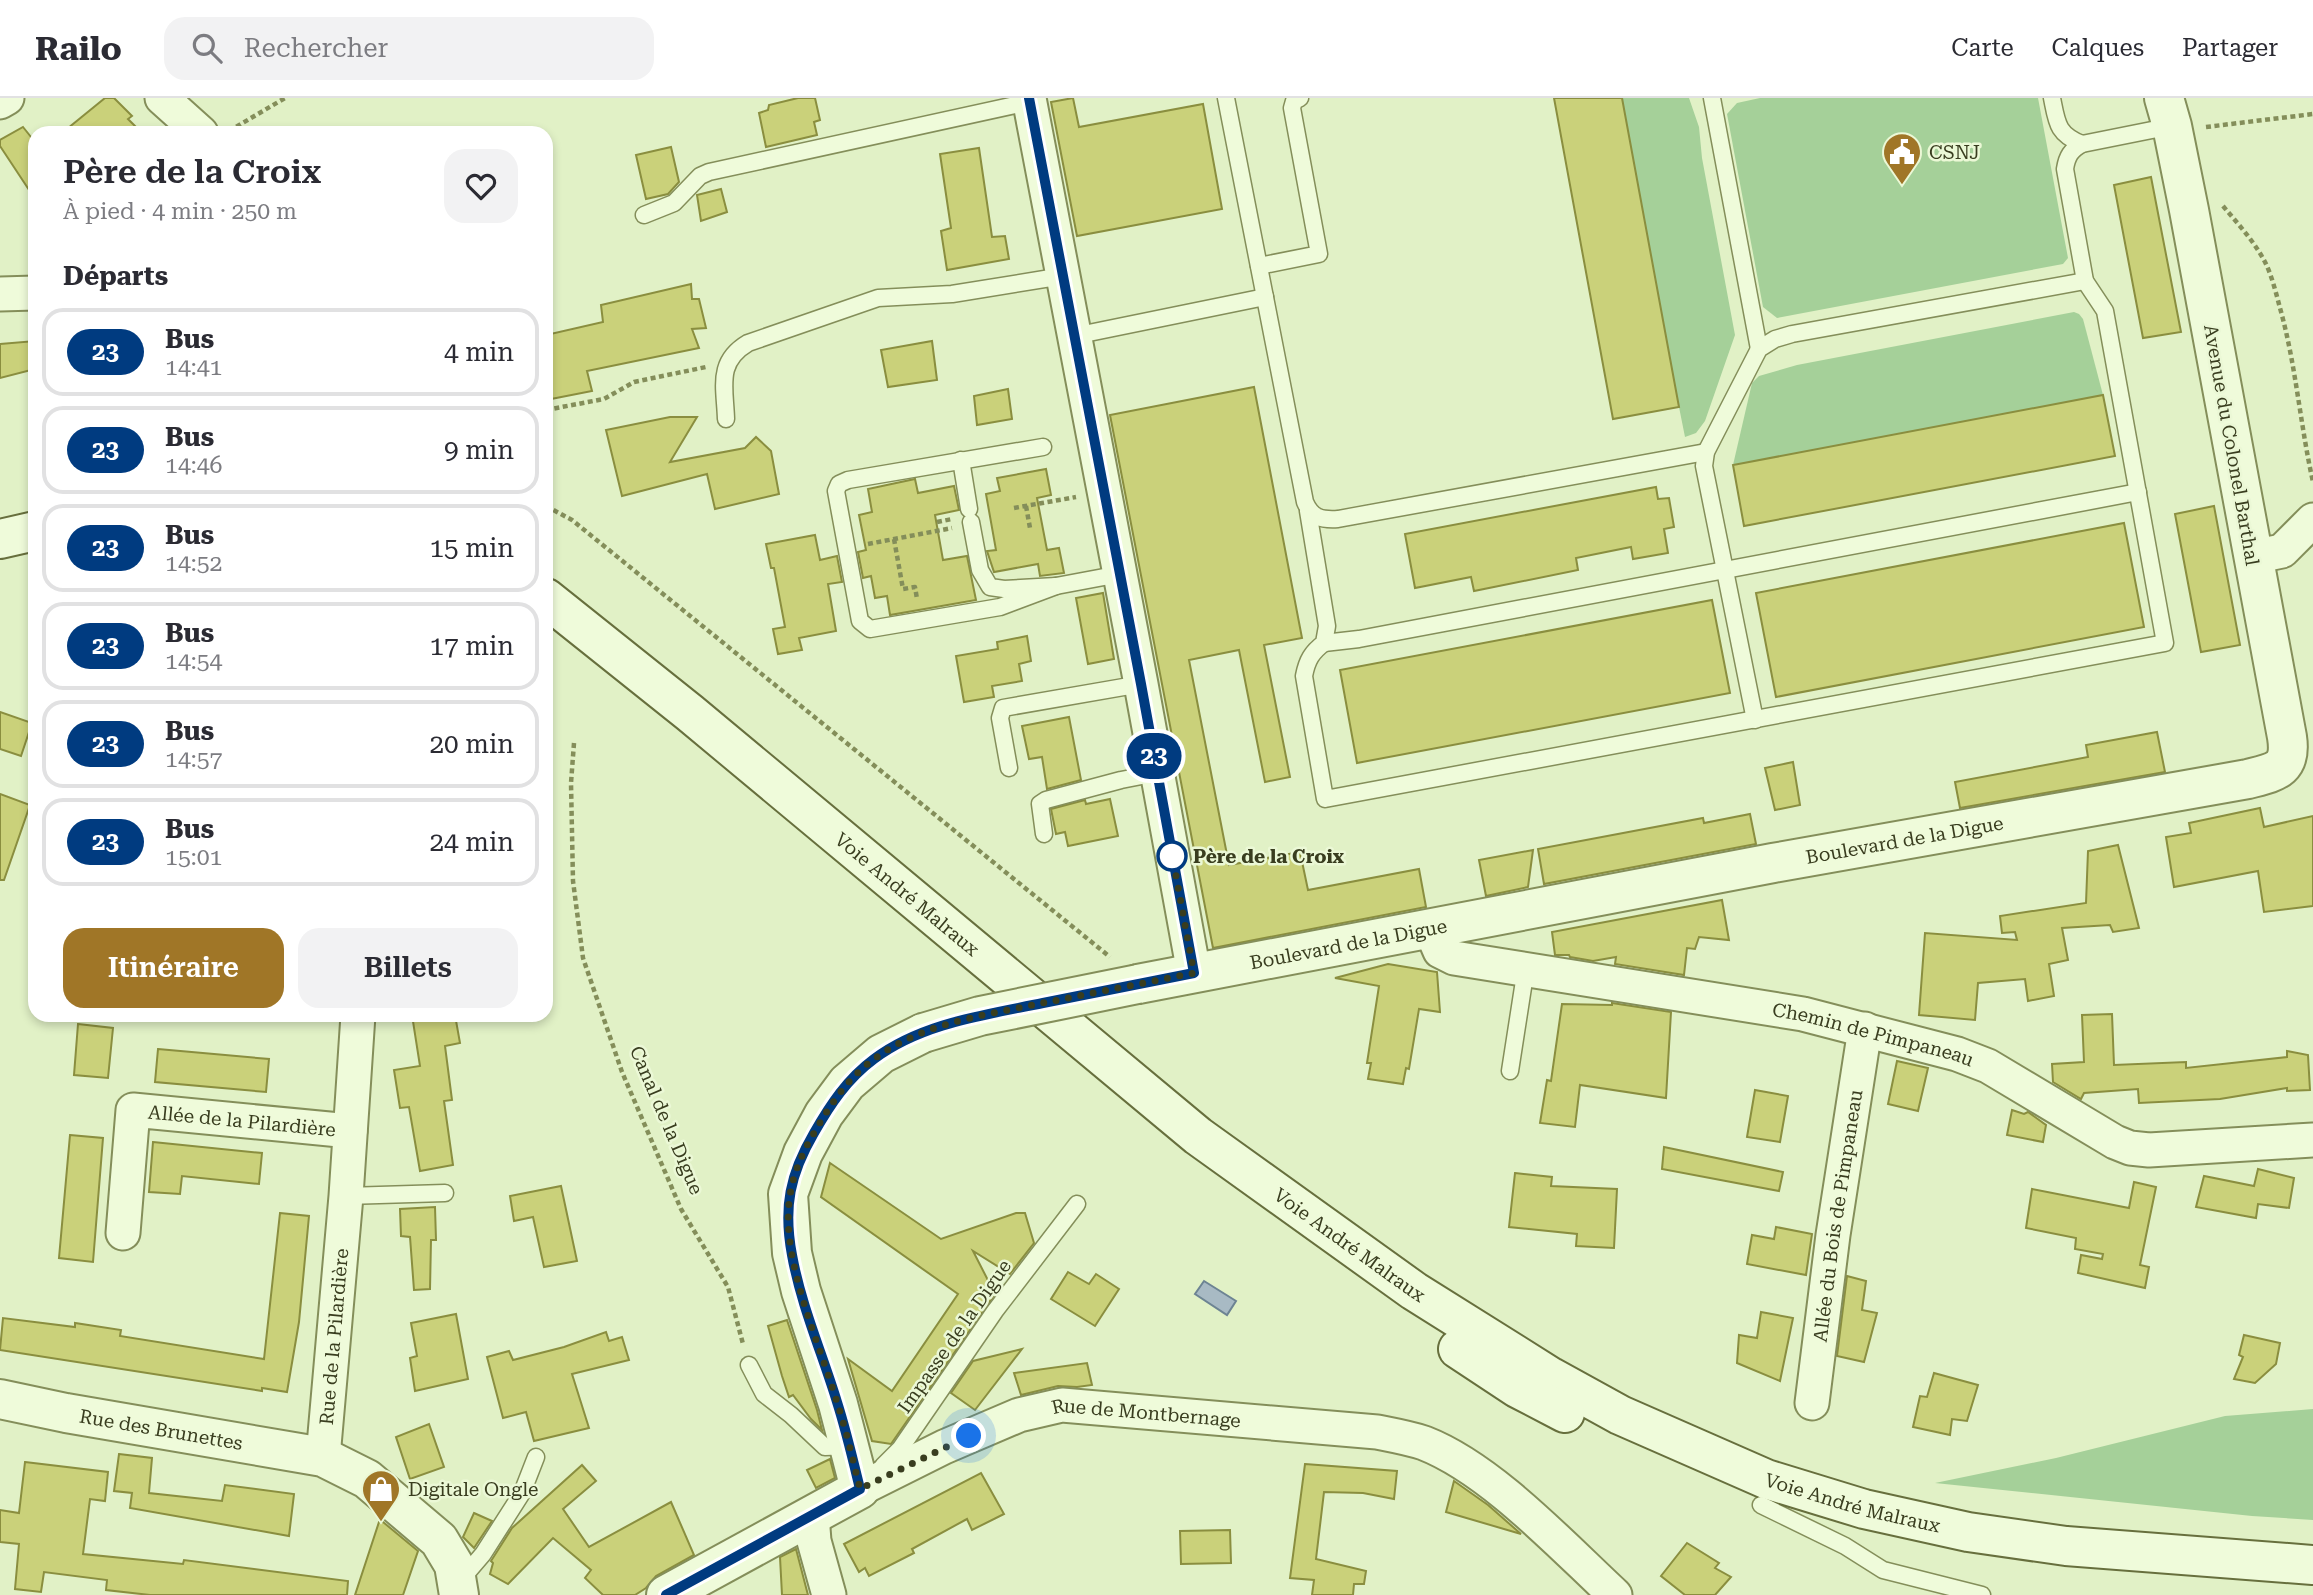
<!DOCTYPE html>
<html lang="fr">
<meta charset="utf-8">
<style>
:root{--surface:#fff;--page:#f2f2f3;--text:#2b2b33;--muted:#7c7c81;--line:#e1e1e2;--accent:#a07627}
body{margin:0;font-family:"Roboto Serif",serif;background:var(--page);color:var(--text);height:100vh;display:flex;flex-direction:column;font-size:26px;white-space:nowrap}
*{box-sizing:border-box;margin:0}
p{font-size:23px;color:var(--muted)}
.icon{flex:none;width:38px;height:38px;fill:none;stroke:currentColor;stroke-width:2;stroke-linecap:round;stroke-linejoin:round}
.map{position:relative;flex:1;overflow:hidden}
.sheet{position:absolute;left:28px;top:28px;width:525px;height:896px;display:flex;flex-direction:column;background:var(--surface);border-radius:21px;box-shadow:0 4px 10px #0003}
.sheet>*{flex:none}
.badge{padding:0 14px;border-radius:23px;font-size:24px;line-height:46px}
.you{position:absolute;width:35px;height:35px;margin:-18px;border:5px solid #fff;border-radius:50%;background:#1a73e8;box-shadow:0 0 0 10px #1a73e833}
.map>.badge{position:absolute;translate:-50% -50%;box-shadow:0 0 0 4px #fff}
h2{padding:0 35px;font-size:26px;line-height:63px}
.round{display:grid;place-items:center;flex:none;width:74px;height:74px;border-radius:21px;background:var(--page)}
.overview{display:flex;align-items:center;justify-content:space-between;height:119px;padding:0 35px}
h1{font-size:33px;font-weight:600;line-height:52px}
.cta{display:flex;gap:14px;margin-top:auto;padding:14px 35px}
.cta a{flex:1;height:80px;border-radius:21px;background:var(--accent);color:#fff;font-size:28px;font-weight:600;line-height:80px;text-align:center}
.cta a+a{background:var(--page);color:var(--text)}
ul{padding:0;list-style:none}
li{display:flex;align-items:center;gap:21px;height:88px;margin:0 14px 10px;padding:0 21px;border:4px solid var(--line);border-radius:21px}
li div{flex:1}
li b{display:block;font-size:26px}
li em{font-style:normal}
li .badge{min-width:77px;font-weight:700;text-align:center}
header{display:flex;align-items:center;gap:42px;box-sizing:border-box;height:98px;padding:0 35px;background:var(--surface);border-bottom:2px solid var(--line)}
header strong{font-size:33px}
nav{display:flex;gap:38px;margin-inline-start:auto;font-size:24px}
.search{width:490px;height:63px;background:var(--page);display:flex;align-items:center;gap:18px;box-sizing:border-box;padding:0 24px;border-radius:21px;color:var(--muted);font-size:26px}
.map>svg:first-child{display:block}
</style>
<header>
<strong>Railo</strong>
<div class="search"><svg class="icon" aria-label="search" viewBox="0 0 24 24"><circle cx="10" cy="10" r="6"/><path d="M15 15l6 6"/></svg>Rechercher</div>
<nav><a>Carte</a><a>Calques</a><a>Partager</a></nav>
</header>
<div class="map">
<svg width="2313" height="1497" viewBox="0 0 2313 1497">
<rect width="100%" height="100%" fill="#e1f1c6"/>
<!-- green -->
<g fill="#a5d099">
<polygon points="1622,0 1689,0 1699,29 1702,60 1735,237 1705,323 1696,335 1685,339 1679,309"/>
<polygon points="1760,0 2038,0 2068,160 2063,166 1777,220 1763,209 1727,16 1737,5"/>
<polygon points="2074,214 2079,216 2083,221 2103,297 1733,367 1752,285 1759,278 1797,267"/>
<polygon points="2313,1311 2313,1422 2252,1418 1935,1385 2056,1360 2225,1318"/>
</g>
<!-- water -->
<polygon fill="#a8bac4" stroke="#6d8493" stroke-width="2" points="1204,1183 1236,1203 1227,1217 1195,1196"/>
<!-- building -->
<g fill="#cad17a" stroke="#8a8e3f" stroke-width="2">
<polygon points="105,0 114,0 132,18 128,21 142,35 62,35"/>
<polygon points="798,0 815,0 820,22 814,24 817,37 766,49 759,15 768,12 769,7"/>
<polygon points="1073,0 1079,29 1203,6 1222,111 1077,138 1051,4"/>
<polygon points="1554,0 1622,0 1679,309 1613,321"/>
<polygon points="23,29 35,44 35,101 0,48 0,42"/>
<polygon points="671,49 679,84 668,96 646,101 636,57"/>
<polygon points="979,50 992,139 1005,138 1009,161 947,172 941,133 951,130 940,56"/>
<polygon points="2151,79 2181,234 2143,240 2114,87"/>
<polygon points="721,91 727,114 701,123 697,97"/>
<polygon points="691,186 692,201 699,201 706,230 692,231 699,250 587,273 592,293 546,302 546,237 603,224 601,207"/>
<polygon points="35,243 35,271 0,280 0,246"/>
<polygon points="932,243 937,282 888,289 881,252"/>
<polygon points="1254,289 1302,540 1264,547 1290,679 1265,684 1239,552 1189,562 1229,767 1300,754 1308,792 1419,771 1426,809 1213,850 1110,317"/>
<polygon points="1008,291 1012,321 977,327 974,298"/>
<polygon points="2103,297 2115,358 1744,428 1733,367"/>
<polygon points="670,319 697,319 670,364 745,350 756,339 771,353 779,396 715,411 707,376 622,398 606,332"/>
<polygon points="1046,371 1051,397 1037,400 1047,452 1059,450 1064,475 1040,478 1038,466 994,474 987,453 996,452 986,396 1000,393 997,380"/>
<polygon points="915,381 918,395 954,388 959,412 935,417 943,462 967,458 976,502 890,517 887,498 875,500 871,478 863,480 858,454 866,452 859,417 872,414 868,391"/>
<polygon points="1656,389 1658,401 1669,400 1674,429 1664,431 1668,455 1633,461 1631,449 1576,460 1578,472 1474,493 1471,479 1415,490 1405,436"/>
<polygon points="2214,408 2240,547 2201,554 2175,416"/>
<polygon points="2124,425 2144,529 1776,599 1756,495"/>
<polygon points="815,437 820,462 837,458 842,484 828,486 836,533 799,540 802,552 778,556 773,531 785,529 774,470 771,470 766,446"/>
<polygon points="1103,495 1114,561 1088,566 1076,500"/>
<polygon points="1712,502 1730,595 1357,665 1340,572"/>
<polygon points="1027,538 1031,563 1019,566 1022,583 992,588 994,599 964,604 956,558 998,551 997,544"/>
<polygon points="0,614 32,625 21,658 0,651"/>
<polygon points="1069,619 1081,682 1047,691 1042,659 1029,661 1022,628"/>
<polygon points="2157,634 2165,674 1960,710 1955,684 2088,659 2086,647"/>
<polygon points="1793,664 1800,707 1775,712 1765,670"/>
<polygon points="0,696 30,707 4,782 0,782"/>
<polygon points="1110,701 1118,738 1068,748 1065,734 1056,736 1051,711 1085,702 1086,706"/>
<polygon points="2260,710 2264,729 2313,718 2313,808 2264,814 2258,773 2174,789 2166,739 2191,735 2189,725"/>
<polygon points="1750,716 1756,746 1544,786 1538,751 1703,720 1704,725"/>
<polygon points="2118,747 2139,830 2113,834 2110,827 2062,830 2068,862 2049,866 2054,898 2028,903 2025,881 1978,885 1975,922 1919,917 1925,835 2017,842 2015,834 2002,835 2000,818 2086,805 2088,753"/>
<polygon points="1533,752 1528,789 1486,798 1479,762"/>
<polygon points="1722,802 1729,842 1699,839 1695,851 1687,850 1684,877 1615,866 1616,859 1593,863 1570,859 1569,857 1555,857 1552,834"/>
<polygon points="1388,866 1437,874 1440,914 1419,911 1409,971 1406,970 1403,986 1368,981 1371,965 1367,965 1379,888 1335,880"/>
<polygon points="1612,905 1671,914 1666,1000 1580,987 1575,1029 1540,1025 1547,982 1551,983 1562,906 1612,907"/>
<polygon points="2112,916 2114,967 2186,964 2186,970 2287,959 2287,953 2308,957 2310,992 2287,993 2287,990 2220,1001 2139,1005 2138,991 2084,995 2081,1001 2053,984 2052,966 2084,964 2082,917"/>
<polygon points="412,917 455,917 460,945 445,948 452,1002 444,1003 453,1067 420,1073 409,1009 400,1010 394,972 420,968"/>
<polygon points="78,926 113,930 108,980 74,977"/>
<polygon points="158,951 269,961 266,994 155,984"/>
<polygon points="1897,963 1928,970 1918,1013 1888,1006"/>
<polygon points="1755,992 1788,998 1780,1044 1747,1039"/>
<polygon points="2012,1012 2024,1016 2028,1014 2046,1027 2043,1044 2007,1037"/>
<polygon points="70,1037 103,1040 93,1164 59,1160"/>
<polygon points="153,1044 262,1055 259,1086 182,1078 180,1096 149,1094"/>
<polygon points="1664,1049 1783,1074 1779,1093 1662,1071"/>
<polygon points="830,1065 941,1141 1016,1115 1025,1115 1034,1145 1010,1176 973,1153 995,1196 891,1346 872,1343 848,1261 892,1293 958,1196 821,1099"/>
<polygon points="2258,1071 2294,1080 2289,1110 2258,1106 2256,1120 2196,1109 2204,1078 2254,1088"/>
<polygon points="1515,1075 1552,1079 1551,1088 1617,1091 1614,1150 1576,1148 1577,1136 1509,1129"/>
<polygon points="2134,1084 2156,1089 2140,1167 2149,1169 2145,1190 2078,1175 2081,1157 2102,1161 2103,1156 2075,1151 2076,1140 2026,1130 2032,1091 2129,1110"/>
<polygon points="561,1088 577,1163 544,1169 533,1119 514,1123 510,1098"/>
<polygon points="435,1109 436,1142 431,1142 430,1191 414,1192 410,1139 401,1138 400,1111"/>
<polygon points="280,1115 309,1118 299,1224 287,1294 262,1290 262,1293 0,1252 3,1220 75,1229 75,1225 121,1232 120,1238 264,1261"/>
<polygon points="1776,1129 1812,1136 1806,1177 1747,1166 1752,1137 1774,1141"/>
<polygon points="1068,1174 1089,1186 1096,1176 1119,1191 1095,1228 1051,1201"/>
<polygon points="1847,1178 1866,1183 1862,1212 1877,1215 1864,1264 1837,1258"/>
<polygon points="1761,1214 1793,1220 1780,1283 1737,1265 1739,1237 1757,1240"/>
<polygon points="456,1216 468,1281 415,1293 410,1260 417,1258 411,1225"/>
<polygon points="787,1222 817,1312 822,1332 811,1321 793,1297 789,1299 782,1278 768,1228"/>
<polygon points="606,1234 609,1243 622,1239 629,1262 572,1276 589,1330 534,1343 526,1314 503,1320 487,1259 509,1253 513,1262 564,1249"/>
<polygon points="2244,1237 2280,1245 2276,1266 2255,1285 2234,1281 2243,1259 2239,1257"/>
<polygon points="1022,1251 975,1312 951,1295 973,1263"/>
<polygon points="1087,1265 1092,1287 1077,1289 1058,1288 1021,1297 1014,1275"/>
<polygon points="1934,1275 1978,1287 1967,1323 1952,1321 1950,1337 1913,1329 1920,1298 1927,1299"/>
<polygon points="429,1326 444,1369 410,1381 396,1339"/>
<polygon points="119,1356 152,1360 149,1395 222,1403 225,1387 294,1396 289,1438 130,1410 132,1395 114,1393"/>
<polygon points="830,1361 835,1380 816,1390 807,1372"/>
<polygon points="25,1364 108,1374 105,1403 90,1401 83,1456 183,1466 184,1462 348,1483 347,1497 150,1497 106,1492 107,1482 44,1474 41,1494 15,1491 19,1446 0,1444 0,1412 19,1415"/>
<polygon points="1305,1366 1397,1373 1394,1401 1363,1395 1324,1394 1316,1461 1366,1473 1364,1486 1354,1486 1353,1497 1312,1497 1314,1482 1290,1480"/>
<polygon points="582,1367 596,1383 563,1411 589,1449 671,1404 694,1457 656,1478 646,1490 635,1497 603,1497 585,1480 591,1472 553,1440 508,1486 490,1476 493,1465 491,1463 512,1430"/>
<polygon points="981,1375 1004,1416 972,1432 967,1421 912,1451 914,1455 869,1478 865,1470 859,1474 844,1446"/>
<polygon points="1454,1383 1488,1407 1521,1436 1446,1414"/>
<polygon points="474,1415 492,1423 474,1450 463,1439"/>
<polygon points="379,1424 383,1424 418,1453 403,1497 355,1497"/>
<polygon points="1230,1432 1231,1465 1181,1466 1180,1433"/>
<polygon points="1687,1445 1719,1465 1715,1470 1731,1479 1715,1497 1685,1497 1661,1478"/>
<polygon points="796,1451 808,1497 782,1497 780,1459"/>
</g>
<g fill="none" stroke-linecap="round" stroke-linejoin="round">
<defs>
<g id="service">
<path d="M 1226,0 L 1305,404 C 1312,420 1321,422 1338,421 L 1706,354"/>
<polyline points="1712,0 1759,251"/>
<path d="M 2052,0 C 2057,25 2057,36 2082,46"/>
<polyline points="644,117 674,105 700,78 709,74 1029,4"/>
<polyline points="1259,168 1319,156 1292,10 1294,3 1300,0"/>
<polyline points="1074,238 1265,199"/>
<path d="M 726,321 C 725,289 716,264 748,245 L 878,200 L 952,196 L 1063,178"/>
<polyline points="1043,349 848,382 839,386 836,393 860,523 870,531 1000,509 1056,488"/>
<polyline points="961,362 969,411"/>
<path d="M 1308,413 L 1327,528 L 1324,545 C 1312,554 1307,562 1304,578 L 1325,701 L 2165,545 L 2105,213 L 2085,183 L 2065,71 C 2067,58 2071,52 2082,46 L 2172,28"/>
<polyline points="971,424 980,472 990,489 1004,491 1056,488 1120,476"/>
<polyline points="1324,545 1359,541 2138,394"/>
<polyline points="1755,622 1704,368 1706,354 1759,251 1775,241 1792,236 2085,183"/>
<polyline points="1009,670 1000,620 1003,610 1141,586"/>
<polyline points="1044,736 1040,706 1046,702 1121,682 1157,675"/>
<polyline points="1510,973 1526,870"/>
<polyline points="346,1098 445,1095"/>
<polyline points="749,1267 764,1296 791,1317 825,1349 849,1348"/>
<polyline points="883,1368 900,1351 995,1213 1077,1106"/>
<polyline points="1761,1407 1845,1448 1883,1472 1982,1497"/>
<polyline points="459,1484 483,1456 522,1395 536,1359"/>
</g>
<g id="minor">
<polyline points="162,0 201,35"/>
<polyline points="1029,0 1141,586 1194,875"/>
<polyline points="0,4 7,0"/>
<polyline points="0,196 35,195"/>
<polyline points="2253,459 2282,453 2313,422"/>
<path id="s1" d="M 1430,830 L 1440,853 L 1454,860 L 1803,916 L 1957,956 L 1988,968 L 2115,1044 L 2130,1050 L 2149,1052 L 2313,1042"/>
<path id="s2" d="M 123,1135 L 133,1012 L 350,1033"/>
<path id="s3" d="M 1812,1305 L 1833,1137 L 1865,931"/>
<path id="s4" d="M 323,1359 L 346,1098 L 358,917"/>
<path id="s5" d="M 860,1391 L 944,1349 L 1019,1317 L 1062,1307 L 1377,1334 C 1392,1337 1409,1340 1424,1345 C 1491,1371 1562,1448 1615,1497"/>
<polyline points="812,1417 814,1443 829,1497"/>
</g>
<g id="tertiary">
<path id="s6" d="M 1138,886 L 1773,765 L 2248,681 C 2275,674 2292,672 2287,639 L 2189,112 L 2172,28 L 2164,0"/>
<path id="s7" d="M 0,1301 L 66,1315 L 323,1359 L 367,1381 L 439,1442 L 454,1467 L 459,1497"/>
<polyline points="666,1497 860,1391 838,1306 801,1193 792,1155 788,1096 803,1055 824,1016 847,985 881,956 923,935"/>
</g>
<g id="secondary">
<polyline points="0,441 35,433"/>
<path id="s8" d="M 546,500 L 690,615 L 1198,1038 L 1414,1193 L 1551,1279 L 1620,1317 L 1766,1381 L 1864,1411 L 1968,1434 L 2066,1448 L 2313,1467"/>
<polyline points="1458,1251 1517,1290 1565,1315"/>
</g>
</defs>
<!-- service casing -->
<use href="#service" stroke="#848e5a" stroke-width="19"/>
<!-- minor casing -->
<use href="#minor" stroke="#848e5a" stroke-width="37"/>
<!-- tertiary casing -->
<use href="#tertiary" stroke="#848e5a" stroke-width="42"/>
<!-- secondary casing -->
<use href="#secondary" stroke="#676f3d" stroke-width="42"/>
<!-- path -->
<g stroke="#848e5a" stroke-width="4.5" stroke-dasharray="5 3.5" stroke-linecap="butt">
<polyline points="2206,29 2313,16"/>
<polyline points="229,33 285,0"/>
<path d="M 2223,108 C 2238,126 2254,143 2265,164 C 2272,178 2276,195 2280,210 C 2296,267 2300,326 2313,384"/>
<polyline points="546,312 604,301 634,284 706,269"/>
<polyline points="546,408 572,422 1110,859"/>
<polyline points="1026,408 1030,430"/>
<polyline points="1014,410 1076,399"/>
<polyline points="937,424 952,421"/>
<polyline points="894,441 903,491 915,489 917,501"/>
<polyline points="868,446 952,430"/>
<polyline points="574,645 571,685 573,783 583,860 622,974 681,1111 728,1189 743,1246"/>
</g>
<!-- service -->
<use href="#service" stroke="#effbda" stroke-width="16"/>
<!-- minor -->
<use href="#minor" stroke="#effbda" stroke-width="33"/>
<!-- tertiary -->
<use href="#tertiary" stroke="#effbda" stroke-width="38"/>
<!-- secondary -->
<use href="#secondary" stroke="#effbda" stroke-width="38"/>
<defs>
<polyline id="tertiary-bridge" points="923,935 980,918 1138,886"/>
</defs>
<!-- tertiary-bridge casing -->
<use href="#tertiary-bridge" stroke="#848e5a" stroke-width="42" stroke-linecap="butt"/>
<!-- tertiary-bridge -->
<use href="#tertiary-bridge" stroke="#effbda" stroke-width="38"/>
</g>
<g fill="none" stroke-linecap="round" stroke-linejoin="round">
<defs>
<path id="line" d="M 666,1497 L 860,1391 C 853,1362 846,1332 837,1304 C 822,1255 801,1207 792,1157 C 783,1109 790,1076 814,1035 C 830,1007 847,981 874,961 C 922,925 985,917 1043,905 C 1093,895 1144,885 1194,875 L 1141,586 L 1029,0"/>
</defs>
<!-- line casing -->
<use href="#line" stroke="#fff" stroke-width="16"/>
<!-- line -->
<use href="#line" stroke="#003b80" stroke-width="10"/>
<!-- walk -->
<path stroke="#393d1f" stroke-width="7" stroke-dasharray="0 12.6" d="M 969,1338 L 860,1391 C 853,1362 846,1332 837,1304 C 822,1255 801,1207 792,1157 C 783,1109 790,1076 814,1035 C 830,1007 847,981 874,961 C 922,925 985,917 1043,905 C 1093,895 1144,885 1194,875 L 1171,751 L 1172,758"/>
</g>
<!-- icons -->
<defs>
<symbol id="civic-pin" viewBox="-11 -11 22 30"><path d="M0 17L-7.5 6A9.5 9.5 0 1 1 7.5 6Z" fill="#a07627" stroke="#ebf8d6"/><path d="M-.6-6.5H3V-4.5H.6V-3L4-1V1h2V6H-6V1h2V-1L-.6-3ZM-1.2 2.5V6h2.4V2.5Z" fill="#fff"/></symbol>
<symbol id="shop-pin" viewBox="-11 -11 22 30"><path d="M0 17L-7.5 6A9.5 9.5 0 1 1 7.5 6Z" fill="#a07627" stroke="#ebf8d6"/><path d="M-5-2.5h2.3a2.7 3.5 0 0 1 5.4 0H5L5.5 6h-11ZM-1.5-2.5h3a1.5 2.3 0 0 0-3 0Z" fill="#fff"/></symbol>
</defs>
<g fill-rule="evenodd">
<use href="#civic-pin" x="1880" y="32" width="44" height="60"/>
<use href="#shop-pin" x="359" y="1369" width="44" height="60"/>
</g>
<!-- markers -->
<circle fill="#fff" stroke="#003b80" stroke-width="3.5" cx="1172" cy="758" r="14"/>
<g text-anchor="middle" stroke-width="5" stroke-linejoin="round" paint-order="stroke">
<!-- poi labels -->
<g font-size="19" fill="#393d1f" stroke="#ebf8d6" text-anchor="start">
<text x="1929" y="61">CSNJ</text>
<text x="408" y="1398">Digitale Ongle</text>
</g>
<!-- street labels -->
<g font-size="19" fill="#393d1f" stroke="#ebf8d6">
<text transform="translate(2232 347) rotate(80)" y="7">Avenue du Colonel Barthal</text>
<text dy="7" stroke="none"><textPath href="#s6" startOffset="780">Boulevard de la Digue</textPath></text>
<text dy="7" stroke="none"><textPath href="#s8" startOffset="467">Voie André Malraux</textPath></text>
<text dy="7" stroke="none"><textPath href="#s6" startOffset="214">Boulevard de la Digue</textPath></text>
<text dy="7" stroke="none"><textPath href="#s1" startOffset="467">Chemin de Pimpaneau</textPath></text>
<text dy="7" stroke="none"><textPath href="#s2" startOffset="233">Allée de la Pilardière</textPath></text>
<text transform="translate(667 1022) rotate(67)" y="7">Canal de la Digue</text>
<text dy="7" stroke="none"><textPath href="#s3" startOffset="189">Allée du Bois de Pimpaneau</textPath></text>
<text dy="7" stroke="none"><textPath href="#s8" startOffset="1032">Voie André Malraux</textPath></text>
<text transform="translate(954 1238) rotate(-55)" y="7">Impasse de la Digue</text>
<text dy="7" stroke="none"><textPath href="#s4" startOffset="121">Rue de la Pilardière</textPath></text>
<text dy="7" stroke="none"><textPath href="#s5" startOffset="304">Rue de Montbernage</textPath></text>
<text dy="7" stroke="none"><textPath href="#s7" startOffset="164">Rue des Brunettes</textPath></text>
<text dy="7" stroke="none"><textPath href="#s8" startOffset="1601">Voie André Malraux</textPath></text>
</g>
<!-- stop labels -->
<g font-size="19" font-weight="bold" fill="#393d1f" stroke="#ebf8d6" text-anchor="start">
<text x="1193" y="765">Père de la Croix</text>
</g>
</g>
</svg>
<div class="you" style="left:969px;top:1338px"></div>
<b class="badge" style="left:1154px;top:658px;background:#003b80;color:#fff">23</b>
<section class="sheet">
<div class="overview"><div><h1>Père de la Croix</h1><p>À pied · 4 min · 250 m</p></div><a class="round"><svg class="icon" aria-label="heart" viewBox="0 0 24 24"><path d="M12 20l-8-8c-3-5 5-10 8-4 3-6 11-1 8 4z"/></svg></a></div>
<h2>Départs</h2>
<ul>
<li><span class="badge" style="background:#003b80;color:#fff">23</span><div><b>Bus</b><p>14:41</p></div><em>4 min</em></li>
<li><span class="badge" style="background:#003b80;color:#fff">23</span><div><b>Bus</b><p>14:46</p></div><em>9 min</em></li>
<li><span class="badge" style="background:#003b80;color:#fff">23</span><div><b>Bus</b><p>14:52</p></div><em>15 min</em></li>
<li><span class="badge" style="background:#003b80;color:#fff">23</span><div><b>Bus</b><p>14:54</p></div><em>17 min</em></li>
<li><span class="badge" style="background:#003b80;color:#fff">23</span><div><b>Bus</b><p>14:57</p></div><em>20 min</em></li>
<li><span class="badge" style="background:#003b80;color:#fff">23</span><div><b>Bus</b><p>15:01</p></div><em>24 min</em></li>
</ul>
<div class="cta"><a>Itinéraire</a><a>Billets</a></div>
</section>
</div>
